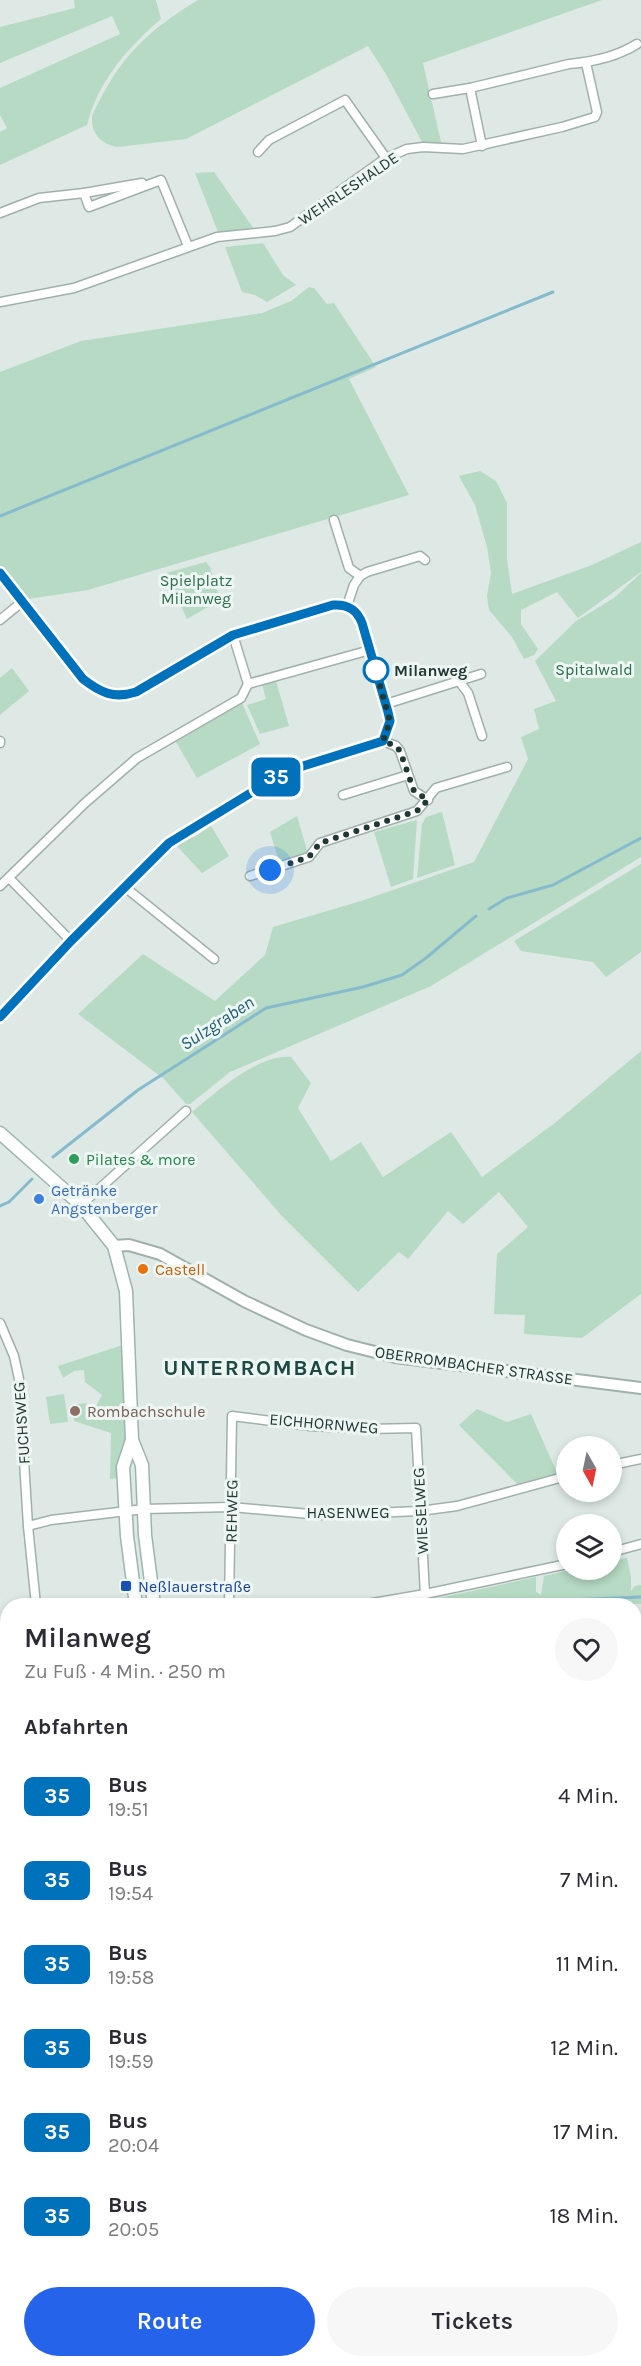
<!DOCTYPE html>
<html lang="de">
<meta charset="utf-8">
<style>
:root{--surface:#fff;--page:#f7f7f7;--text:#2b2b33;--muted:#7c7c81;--accent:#2563eb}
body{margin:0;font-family:Karla,sans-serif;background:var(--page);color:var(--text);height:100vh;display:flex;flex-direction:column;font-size:22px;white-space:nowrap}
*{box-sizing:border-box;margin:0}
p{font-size:20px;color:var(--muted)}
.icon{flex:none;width:33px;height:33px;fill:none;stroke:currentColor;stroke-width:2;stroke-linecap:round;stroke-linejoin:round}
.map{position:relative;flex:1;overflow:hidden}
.panel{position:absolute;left:0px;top:1598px;width:642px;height:770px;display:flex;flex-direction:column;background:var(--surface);border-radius:24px 24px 0 0;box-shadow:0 3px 9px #0003}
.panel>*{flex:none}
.badge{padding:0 12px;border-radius:9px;font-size:21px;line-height:39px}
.needle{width:39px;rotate:171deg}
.buttons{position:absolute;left:556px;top:1436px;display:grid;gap:12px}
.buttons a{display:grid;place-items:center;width:66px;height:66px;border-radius:50%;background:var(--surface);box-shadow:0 3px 9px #0003;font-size:30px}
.you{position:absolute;width:30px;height:30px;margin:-15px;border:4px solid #fff;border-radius:50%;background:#1a73e8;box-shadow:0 0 0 9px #1a73e833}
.map>.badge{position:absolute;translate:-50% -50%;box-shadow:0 0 0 3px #fff}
h2{padding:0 24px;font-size:22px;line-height:54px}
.round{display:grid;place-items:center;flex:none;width:63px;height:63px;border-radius:32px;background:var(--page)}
.head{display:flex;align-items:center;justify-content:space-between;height:102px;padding:0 24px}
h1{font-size:28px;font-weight:600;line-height:45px}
.action{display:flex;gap:12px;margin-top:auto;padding:12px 24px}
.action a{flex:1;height:69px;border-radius:36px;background:var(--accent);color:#fff;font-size:24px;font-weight:600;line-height:69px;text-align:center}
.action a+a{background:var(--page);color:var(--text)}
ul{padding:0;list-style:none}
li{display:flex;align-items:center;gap:18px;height:84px;padding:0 24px}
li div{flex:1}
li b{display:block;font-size:22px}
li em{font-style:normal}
li .badge{min-width:66px;font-weight:700;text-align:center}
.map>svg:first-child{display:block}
</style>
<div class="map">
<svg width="641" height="2366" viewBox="0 0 641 2366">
<rect width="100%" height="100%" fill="#dee9e5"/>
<!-- green -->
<g fill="#b6dac4">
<path d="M 74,0 L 156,0 L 161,19 C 128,47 98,81 87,125 L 0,165 L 0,132 L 7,128 L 0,115 L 0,88 L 120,34 L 112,16 L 0,63 L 0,27 L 75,8 Z"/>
<path d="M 198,0 L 602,0 L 423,63 L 442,146 L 422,142 L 387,76 L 368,46 L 186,139 L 118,147 C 101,144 91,134 92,116 C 119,58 144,33 198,0 Z"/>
<polygon points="214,172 254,229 218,232 195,173"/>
<polygon points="263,243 283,275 296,285 267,302 255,295 242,292 225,247"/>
<polygon points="309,287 314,288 327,304 334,303 376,367 349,379 409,495 88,590 28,599 0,566 0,372 81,341 262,313 291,301"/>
<polygon points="480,471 496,481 507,503 507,559 512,594 592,565 641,542 641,572 578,618 557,592 521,610 521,624 538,649 534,655 524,659 512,637 489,610 487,596 491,573 487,547 475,505 459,476"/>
<polygon points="206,562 210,567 220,600 187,619 166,573"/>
<polygon points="641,573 641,857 431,986 230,1072 190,1104 186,1104 164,1079 78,1014 143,954 215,1001 265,955 273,927 361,901 474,862 528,759 521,737 539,729 534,709 556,701 535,661 576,621 614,598"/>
<polygon points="12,668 29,691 0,715 0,678"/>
<polygon points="276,681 289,726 260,734 247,705 266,699 262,684"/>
<polygon points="242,703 260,744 197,778 176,742"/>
<polygon points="442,812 455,865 417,878 422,824 426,817"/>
<polygon points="297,816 308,854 280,864 270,832"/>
<polygon points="417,820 413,879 391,887 374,832"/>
<polygon points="211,826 229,856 202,873 176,845 191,836 194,837"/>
<polygon points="641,864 641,952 606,977 593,962 521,951 514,941"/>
<path d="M 641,1051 L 641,1294 L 582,1338 L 524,1334 L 525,1315 L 494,1314 L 497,1254 L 528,1227 L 499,1192 L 463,1224 L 448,1211 L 408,1259 L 399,1252 L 358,1292 L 281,1215 L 192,1112 C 215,1093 260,1053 291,1057 L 311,1083 L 298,1108 L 331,1161 L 361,1142 L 383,1177 L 451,1132 L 482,1177 L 556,1122 Z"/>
<polygon points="123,1345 129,1443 122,1477 110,1479 111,1433 74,1421 72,1405 86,1403 94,1410 102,1395 85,1382 84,1370 74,1371 63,1378 58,1366"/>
<polygon points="64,1394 68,1422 50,1424 46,1397"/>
<polygon points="477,1409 507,1422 531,1414 558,1475 518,1485 459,1425"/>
<polygon points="627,1558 631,1577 631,1591 635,1586 641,1585 641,1604 407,1605 536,1577 536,1592 541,1595 544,1576 574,1569 612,1569 612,1561"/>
<polygon points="641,2115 641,2366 320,2366 315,2360 634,2360 634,2117"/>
<polygon points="0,2214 7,2222 8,2360 151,2360 155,2366 0,2366"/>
</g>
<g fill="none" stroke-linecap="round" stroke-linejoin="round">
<!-- stream -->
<g stroke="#86bbce" stroke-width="3">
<polyline points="0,516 553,292"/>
<polyline points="489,909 507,898 553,885 641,838"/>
<polyline points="53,1157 138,1090 266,1008 363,987 402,975 426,958 476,916"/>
<polyline points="0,1206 9,1202 32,1179"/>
<polyline points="512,1605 518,1602 543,1601 641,1597"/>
<polyline points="7,1706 8,1706"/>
<polyline points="0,2222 8,2229"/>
<polyline points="634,2314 641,2313"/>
<polyline points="124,2360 125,2366"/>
<polyline points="570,2366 572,2360"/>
</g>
<defs>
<g id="minor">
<polyline points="470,88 482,146"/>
<path d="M 433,94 L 470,88 L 569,64 C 592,62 618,56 637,44"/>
<polyline points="258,152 269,140 345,100 386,158"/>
<polyline points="84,193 142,183"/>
<polyline points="0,213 39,198 84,193 89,207 161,180 188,246"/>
<polyline points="0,302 74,288 217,237 275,231 290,227 386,158 407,149 423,147 463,149 562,127 595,117 597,112 586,63"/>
<polyline points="334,520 349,568 360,576"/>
<path d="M 0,573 L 83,679 C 101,693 114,699 136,692 L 233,635 L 333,605 C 348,604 357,610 362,623 L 388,712 L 388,730 L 383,741"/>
<polyline points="347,606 354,585 360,576 367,572 420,556 425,560"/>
<polyline points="0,620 22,602"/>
<polyline points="459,681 468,693 482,736"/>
<polyline points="248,684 370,650"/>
<polyline points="386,704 481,674"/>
<polyline points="0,741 0,743"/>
<polyline points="383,741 396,746 400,751 414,791 428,800"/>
<polyline points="343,795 408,775"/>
<polyline points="250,876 309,857 320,843 417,811 436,788 507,767"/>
<polyline points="9,878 71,941"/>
<polyline points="0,886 85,803 137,758 241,698 248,684 233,635"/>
<polyline points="126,888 214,959"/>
<path d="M 0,1017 C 39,973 82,932 124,890 C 140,875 152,857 169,843 L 277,777 L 303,766 L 383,741"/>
<polyline points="81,1205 186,1111"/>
<polyline points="0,1323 14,1356 19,1379 28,1526 36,1605"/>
<polyline points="612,1465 641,1459"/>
<polyline points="28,1526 51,1520 144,1509 231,1507 321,1515 420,1511 457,1506 567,1476"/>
<polyline points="612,1552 641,1544"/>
<polyline points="229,1605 232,1416 310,1426 369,1429 416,1428 425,1594"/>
<polyline points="361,1605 425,1594 567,1564"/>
<polyline points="0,1662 8,1659"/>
<polyline points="0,1714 8,1727"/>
<polyline points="634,1742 641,1742"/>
<polyline points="634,1941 641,1939"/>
<polyline points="634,2039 641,2037"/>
<polyline points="0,2046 8,2015"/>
<polyline points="0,2080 8,2130"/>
<polyline points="0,2151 8,2150"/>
</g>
<polyline id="tertiary" points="114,1246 129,1245 160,1254 244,1301 306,1330 347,1345 395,1357 641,1388"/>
<g id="secondary">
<polyline points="0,1133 81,1205 114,1246 126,1291 132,1440 142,1465 145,1535 154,1605"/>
<polyline points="132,1440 123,1467 127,1536 136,1605"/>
<polyline points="260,2360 262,2366"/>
</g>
</defs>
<!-- minor casing -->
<use href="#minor" stroke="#a1b0ac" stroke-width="11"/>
<!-- tertiary casing -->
<use href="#tertiary" stroke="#a1b0ac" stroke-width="14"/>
<!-- secondary casing -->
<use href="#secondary" stroke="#9db4af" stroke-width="15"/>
<!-- minor -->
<use href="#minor" stroke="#fff" stroke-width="8"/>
<!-- tertiary -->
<use href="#tertiary" stroke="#fff" stroke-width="10"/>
<!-- secondary -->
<use href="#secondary" stroke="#fff" stroke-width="12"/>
</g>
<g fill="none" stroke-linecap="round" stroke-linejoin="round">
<defs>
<path id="line" d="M 0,573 L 83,679 C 101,693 114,699 136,692 L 233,635 L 333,605 C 348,604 357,610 362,623 L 388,712 L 390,721 L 383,741 L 303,766 L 277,777 L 169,843 L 71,941 L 0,1017"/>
</defs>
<!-- line casing -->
<use href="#line" stroke="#fff" stroke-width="14"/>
<!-- line -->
<use href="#line" stroke="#0072bc" stroke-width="9"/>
<!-- walk -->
<polyline stroke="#203834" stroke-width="6" stroke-dasharray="0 10.8" points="270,870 309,857 320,843 417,811 428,800 414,791 400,751 396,746 383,741 390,721 375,668 376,670"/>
</g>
<!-- markers -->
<circle fill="#fff" stroke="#0072bc" stroke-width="3" cx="376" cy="670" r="12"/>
<circle fill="#2e9e5b" stroke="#eef6f3" stroke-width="2" cx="74" cy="1159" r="6"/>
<circle fill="#3f7fe0" stroke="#eef6f3" stroke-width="2" cx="39" cy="1199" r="6"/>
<circle fill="#e8710a" stroke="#eef6f3" stroke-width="2" cx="143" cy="1269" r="6"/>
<circle fill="#8d6e63" stroke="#eef6f3" stroke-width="2" cx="75" cy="1411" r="6"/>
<rect fill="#1a4fb4" stroke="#eef6f3" stroke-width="2" x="120" y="1580" width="12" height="12" rx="3"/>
<g text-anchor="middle" stroke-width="6" stroke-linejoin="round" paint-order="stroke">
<!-- street labels -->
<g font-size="16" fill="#203834" stroke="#eef6f3">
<text transform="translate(348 188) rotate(-34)" y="6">WEHRLESHALDE</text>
<text transform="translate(474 1365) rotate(8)" y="6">OBERROMBACHER STRASSE</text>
<text transform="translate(21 1423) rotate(-94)" y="6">FUCHSWEG</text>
<text transform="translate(324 1423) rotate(5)" y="6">EICHHORNWEG</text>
<text transform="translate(231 1511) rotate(-89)" y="6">REHWEG</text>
<text transform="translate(420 1511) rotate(-93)" y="6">WIESELWEG</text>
<text x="348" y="1518">HASENWEG</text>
</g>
<!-- park labels -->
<g font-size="16" fill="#2b6d4c" stroke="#eef6f3">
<text x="196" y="586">Spielplatz<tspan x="196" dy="18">Milanweg</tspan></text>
<text x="594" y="675">Spitalwald</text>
</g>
<!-- stop labels -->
<g font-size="16" font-weight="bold" fill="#203834" stroke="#eef6f3" text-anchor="start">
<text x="394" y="676">Milanweg</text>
</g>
<!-- leisure labels -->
<g font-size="16" fill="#27864d" stroke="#eef6f3" text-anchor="start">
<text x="86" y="1165">Pilates &amp; more</text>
</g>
<!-- shop labels -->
<g font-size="16" fill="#366cbe" stroke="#eef6f3" text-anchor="start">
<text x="51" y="1196">Getränke<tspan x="51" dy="18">Angstenberger</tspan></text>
</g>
<!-- food labels -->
<g font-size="16" fill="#c56008" stroke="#eef6f3" text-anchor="start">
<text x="155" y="1275">Castell</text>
</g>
<!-- education labels -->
<g font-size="16" fill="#785e54" stroke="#eef6f3" text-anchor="start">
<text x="87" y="1417">Rombachschule</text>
</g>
<!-- transit labels -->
<g font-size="16" fill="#164399" stroke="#eef6f3" text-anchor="start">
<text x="138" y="1592">Neßlauerstraße</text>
</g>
<!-- water labels -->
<g font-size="18" font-style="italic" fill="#1c5a71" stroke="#eef6f3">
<text transform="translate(217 1023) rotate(-33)" y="6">Sulzgraben</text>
</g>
<!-- district labels -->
<g font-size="22" font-weight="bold" letter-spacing="1.5" fill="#1d4943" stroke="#eef6f3">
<text x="260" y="1375">UNTERROMBACH</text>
</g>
</g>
</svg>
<div class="buttons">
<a><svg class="needle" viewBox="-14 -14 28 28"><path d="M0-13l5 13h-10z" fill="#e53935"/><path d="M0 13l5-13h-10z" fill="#7c7c81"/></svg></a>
<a><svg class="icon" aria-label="layers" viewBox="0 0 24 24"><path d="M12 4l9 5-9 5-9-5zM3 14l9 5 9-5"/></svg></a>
</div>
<div class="you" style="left:270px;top:870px"></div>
<b class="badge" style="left:276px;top:777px;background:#0072bc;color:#fff">35</b>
<section class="panel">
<div class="head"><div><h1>Milanweg</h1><p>Zu Fuß · 4 Min. · 250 m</p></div><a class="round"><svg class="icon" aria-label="heart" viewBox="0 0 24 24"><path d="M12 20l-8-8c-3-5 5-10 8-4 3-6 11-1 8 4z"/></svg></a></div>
<h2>Abfahrten</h2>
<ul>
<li><span class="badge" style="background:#0072bc;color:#fff">35</span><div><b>Bus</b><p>19:51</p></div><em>4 Min.</em></li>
<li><span class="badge" style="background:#0072bc;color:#fff">35</span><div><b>Bus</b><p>19:54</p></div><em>7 Min.</em></li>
<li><span class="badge" style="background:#0072bc;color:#fff">35</span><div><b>Bus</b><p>19:58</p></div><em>11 Min.</em></li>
<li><span class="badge" style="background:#0072bc;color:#fff">35</span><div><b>Bus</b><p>19:59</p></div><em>12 Min.</em></li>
<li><span class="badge" style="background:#0072bc;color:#fff">35</span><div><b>Bus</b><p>20:04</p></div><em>17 Min.</em></li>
<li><span class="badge" style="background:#0072bc;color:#fff">35</span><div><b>Bus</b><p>20:05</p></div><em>18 Min.</em></li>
</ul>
<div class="action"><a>Route</a><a>Tickets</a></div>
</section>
</div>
